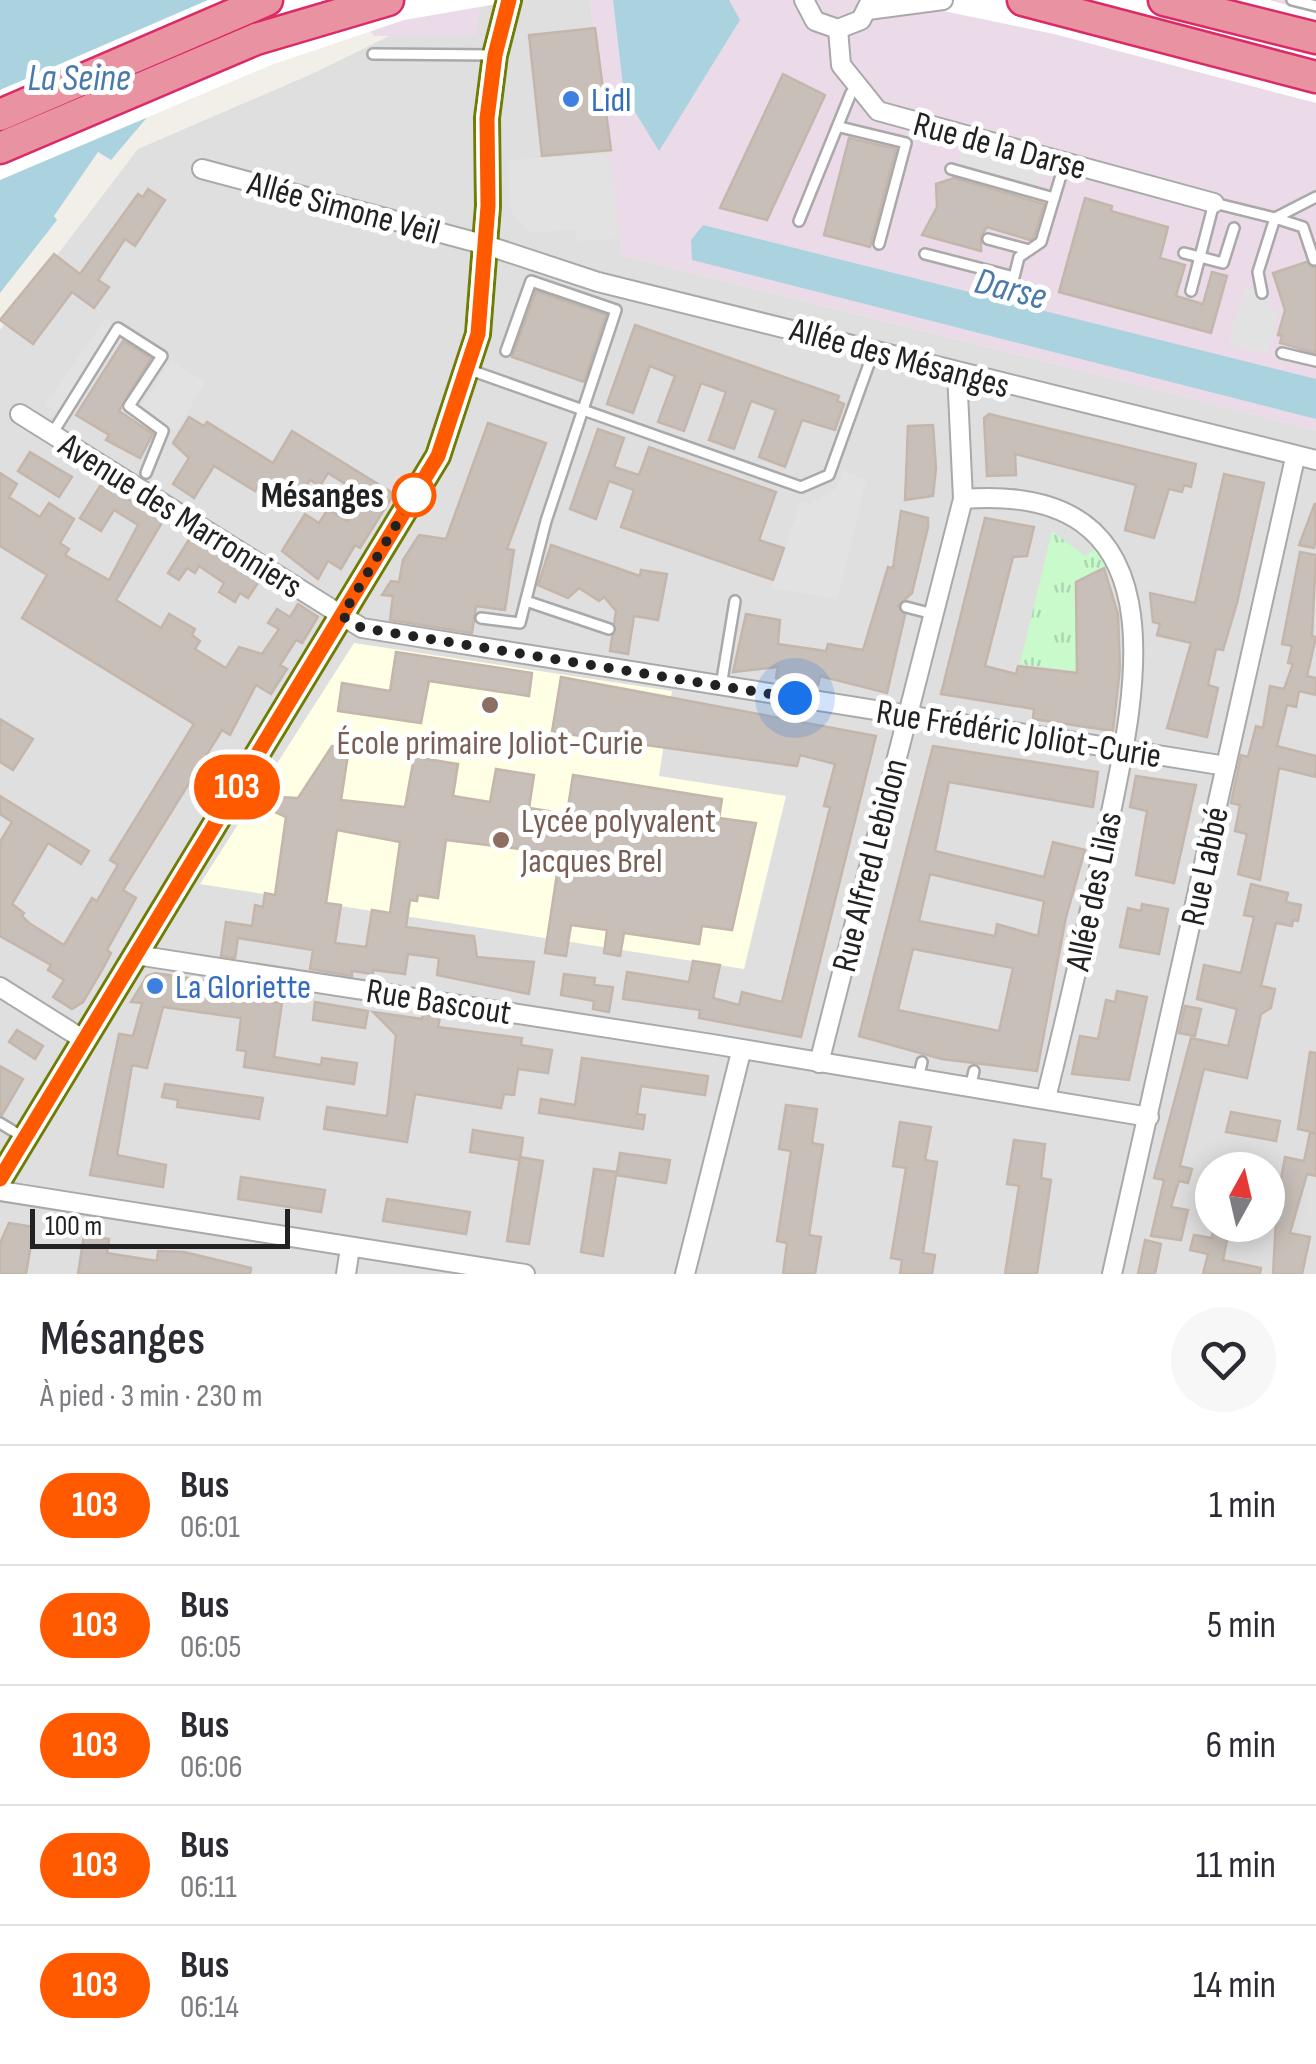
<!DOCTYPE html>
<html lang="fr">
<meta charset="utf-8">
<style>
:root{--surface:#fff;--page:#f7f7f7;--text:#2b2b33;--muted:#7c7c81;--line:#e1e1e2}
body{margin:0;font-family:"Sofia Sans Condensed",sans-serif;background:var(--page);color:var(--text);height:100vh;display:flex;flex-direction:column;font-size:38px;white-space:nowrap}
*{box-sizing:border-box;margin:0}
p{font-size:32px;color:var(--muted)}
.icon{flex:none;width:55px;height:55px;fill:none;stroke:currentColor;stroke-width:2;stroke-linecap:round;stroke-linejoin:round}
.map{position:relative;height:1274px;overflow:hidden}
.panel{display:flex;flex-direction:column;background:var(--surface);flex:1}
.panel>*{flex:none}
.badge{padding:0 20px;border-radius:32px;font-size:35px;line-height:65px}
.needle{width:65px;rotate:8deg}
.fabs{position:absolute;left:1195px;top:1152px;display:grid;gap:20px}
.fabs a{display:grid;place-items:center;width:90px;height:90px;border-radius:50%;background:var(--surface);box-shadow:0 5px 25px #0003;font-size:50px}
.scale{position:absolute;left:30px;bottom:25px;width:260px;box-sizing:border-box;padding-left:10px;border:5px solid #222;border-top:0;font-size:28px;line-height:35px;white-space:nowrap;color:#222;-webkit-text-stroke:8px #fff;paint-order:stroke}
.you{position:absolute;width:50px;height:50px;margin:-25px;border:8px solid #fff;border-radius:50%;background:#1a73e8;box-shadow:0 0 0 15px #1a73e833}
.map>.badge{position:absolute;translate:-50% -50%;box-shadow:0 0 0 5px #fff}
.round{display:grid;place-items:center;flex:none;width:105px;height:105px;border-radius:52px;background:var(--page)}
.overview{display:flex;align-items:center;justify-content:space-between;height:170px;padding:0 40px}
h1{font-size:48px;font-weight:600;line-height:75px}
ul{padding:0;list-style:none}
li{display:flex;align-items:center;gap:30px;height:120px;padding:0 40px;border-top:2px solid var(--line)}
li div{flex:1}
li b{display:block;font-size:38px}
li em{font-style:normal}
li .badge{min-width:110px;font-weight:700;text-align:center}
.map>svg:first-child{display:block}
</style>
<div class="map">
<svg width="1316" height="1274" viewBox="0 0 1316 1274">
<defs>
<pattern id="park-tufts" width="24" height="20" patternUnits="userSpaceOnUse" patternTransform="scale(2.5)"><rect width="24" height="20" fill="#c8facc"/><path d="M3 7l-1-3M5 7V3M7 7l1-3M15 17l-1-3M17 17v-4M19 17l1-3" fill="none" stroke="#acd6af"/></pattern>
</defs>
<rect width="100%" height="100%" fill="#f2efe9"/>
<!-- residential -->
<path fill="#e0dfdf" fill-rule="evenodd" d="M 463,0 L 590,0 L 622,255 L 1316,430 L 1316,1274 L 0,1274 L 0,330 L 138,149 L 314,73 ZM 1212,1170 L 1268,1170 L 1268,1225 L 1212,1225 Z"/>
<!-- industrial -->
<g fill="#ebdbe8">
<polygon points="346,0 482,0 476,35 374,36"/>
<polygon points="590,0 1316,0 1316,430 622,255"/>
</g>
<!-- education -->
<polygon fill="#ffffe5" points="354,643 672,691 659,776 786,796 744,969 200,884"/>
<!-- park -->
<polygon fill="url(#park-tufts)" points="1052,531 1085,556 1097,547 1107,567 1076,582 1077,671 1020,664"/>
<!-- parking -->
<g fill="#e2e2e2">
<polygon points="963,150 1040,172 1036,185 958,164"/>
<polygon points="608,154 619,239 577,241 575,229 531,233 516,220 510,209 508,160"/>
<polygon points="1245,286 1271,293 1268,307 1278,310 1268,354 1228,344"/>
<polygon points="106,318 115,324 56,412 45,404"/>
<polygon points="171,361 205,382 176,432 140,409"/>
<polygon points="843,470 866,480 838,599 771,588 801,501 809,504 837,488"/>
</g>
<!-- water -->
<g fill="#aad3df">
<polygon points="0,0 266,0 166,95 111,160 98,152 54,216 57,220 0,293"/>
<polygon points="613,0 729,0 740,20 659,151 624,94"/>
<polygon points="703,225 1316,379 1316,419 692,260 691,240"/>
</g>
<!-- pier -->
<g fill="#fff">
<polygon points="208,0 520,0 404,20 271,65 0,180 0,90"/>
<polygon points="891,0 1269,0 1316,13 1316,103 1054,34"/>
</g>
<!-- building -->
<g fill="#c7bfb8" stroke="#c4b6ab" stroke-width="2.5" fill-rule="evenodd">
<polygon points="595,28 611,150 542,156 529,35"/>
<polygon points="783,74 825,95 767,220 720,208"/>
<polygon points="849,138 896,149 870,247 824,235"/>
<polygon points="954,178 1044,204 1034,237 1030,240 987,227 981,236 981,251 922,235 937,207 936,184"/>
<polygon points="148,189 165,200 135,246 125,239 98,280 109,287 94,308 72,292 33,344 0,320 54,254 80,274 138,194 143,197"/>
<polygon points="1085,198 1112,206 1111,211 1168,227 1160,258 1185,265 1176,296 1203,304 1212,272 1227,276 1211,333 1059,292"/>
<polygon points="1306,262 1316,268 1316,353 1280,343 1282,336 1278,335 1285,310 1273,273"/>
<polygon points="536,291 606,315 584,382 512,357"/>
<polygon points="635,325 839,396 837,401 844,404 835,430 802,420 785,467 759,457 776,410 751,401 734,449 709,440 726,392 701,383 684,431 658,422 675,376 650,366 633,413 607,404"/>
<polygon points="123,341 151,358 119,411 153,434 140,458 106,440 109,435 76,415"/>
<polygon points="989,414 1196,464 1191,487 1184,485 1182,492 1169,489 1154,538 1125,530 1136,485 1015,454 1016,475 987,476 984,418"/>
<polygon points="189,417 204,426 207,422 273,463 292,431 394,494 360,548 355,545 341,569 328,561 318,579 282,551 305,514 319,523 328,509 347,521 363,495 328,473 320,486 310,480 297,502 262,480 255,491 214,466 194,498 173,484 189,458 173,443"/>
<polygon points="488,423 546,443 507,549 514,550 505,610 476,606 472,633 390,620 393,596 382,595 391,581 399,582 403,560 419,535 446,539"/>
<polygon points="933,425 936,468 933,496 905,500 908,426"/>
<polygon points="598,429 624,438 614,467 639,475 649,447 776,492 759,540 784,548 773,580 621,527 634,490 609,481 596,519 570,509"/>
<polygon points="30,452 72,477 59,497 18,471"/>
<polygon points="0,473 17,484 9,497 40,517 49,503 74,519 60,543 69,549 65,555 109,580 138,525 114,510 101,531 80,518 102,483 163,521 116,600 161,628 169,614 195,629 192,635 200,641 195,649 226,668 239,647 262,654 279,629 268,623 277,609 290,617 298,604 318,617 302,643 296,640 280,665 287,669 271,694 256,685 230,735 222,730 123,890 136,898 107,950 111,953 101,972 83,1002 72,1009 53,997 64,980 48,970 51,965 0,936 0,842 12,822 0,814 0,796 89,851 81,864 48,843 12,904 24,913 22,916 29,923 64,945 92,898 97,901 118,865 110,860 194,724 22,618 47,575 0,546"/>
<polygon points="1224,474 1264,483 1237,603 1223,650 1216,649 1208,685 1218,688 1207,737 1167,728 1191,643 1157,635 1160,624 1153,622 1150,593 1195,603"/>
<polygon points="1315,503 1316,538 1314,548 1299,545"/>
<polygon points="901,511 928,518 928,527 912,593 898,606 905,615 887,693 820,676 818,685 776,678 778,667 733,672 746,614 780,620 778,644 826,651 828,644 863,650 888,567 893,568"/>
<polygon points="985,518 1034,527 1027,556 1013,557 985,666 1016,674 1018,666 1077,673 1076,582 1104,568 1118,614 1120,668 1113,731 1033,719 1034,709 941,694"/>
<polygon points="190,538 260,580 248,598 240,593 235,602 219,592 224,583 199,566 195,573 187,568 179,580 168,573"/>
<polygon points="551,545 640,576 641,570 667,574 658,620 634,616 628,654 610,651 616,611 604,597 599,601 579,588 568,598 538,585"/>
<polygon points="1300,552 1316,555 1312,636 1316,637 1307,676 1316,678 1316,695 1299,691 1296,707 1287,705 1277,746 1316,756 1316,777 1279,768 1260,880 1238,874 1247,834 1235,831 1240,805 1231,803 1241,755 1248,757 1256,726 1263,728 1270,686 1284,689 1293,664 1288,663 1292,646 1282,644"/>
<polygon points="396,652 532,673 529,696 429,681 421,723 338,711 342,683 390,691"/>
<polygon points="561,677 876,736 801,1037 699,1018 700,1010 623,999 627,972 689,982 693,961 720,965 713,998 739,1005 742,992 782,1002 830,807 824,806 835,764 800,755 797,766 552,732"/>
<polygon points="0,719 33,739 13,770 0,762"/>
<path d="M 332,746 L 349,748 L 341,800 L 405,807 L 414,757 L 458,764 L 453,796 L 490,802 L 496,769 L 534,775 L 529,808 L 567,814 L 573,775 L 722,799 L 719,818 L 756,823 L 732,930 L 702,926 L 699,944 L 624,933 L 620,956 L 604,953 L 607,930 L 571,925 L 566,956 L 545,953 L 560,854 L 446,840 L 438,898 L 418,895 L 417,901 L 410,900 L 406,927 L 474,936 L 477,957 L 534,962 L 529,994 L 437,975 L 439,958 L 408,954 L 405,974 L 373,970 L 373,974 L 352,971 L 352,976 L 310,969 L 313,950 L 238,938 L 235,958 L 221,956 L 226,922 L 252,926 L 255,905 L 263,907 L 265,893 L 275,895 L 286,817 L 275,812 L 273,803 L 279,797 L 298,798 ZM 337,830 L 400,842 L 390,913 L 372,910 L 366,947 L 335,943 L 341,905 L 326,903 Z"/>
<path d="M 933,746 L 1098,772 L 1093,807 L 949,782 L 935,851 L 1044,877 L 1053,842 L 1085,850 L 1066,917 L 1037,1071 L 942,1059 L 859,1036 ZM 930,874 L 1044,901 L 1038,936 L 997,924 L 995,936 L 919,921 ZM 913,949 L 1013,968 L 999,1031 L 898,1010 Z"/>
<polygon points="1136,776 1196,785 1174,883 1136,875 1147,811 1130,807"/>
<polygon points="1251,884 1288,893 1286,902 1301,905 1298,921 1293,920 1292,926 1276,923 1261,986 1275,989 1271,1008 1261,1014 1247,1078 1204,1069 1180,1166 1192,1169 1188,1183 1179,1181 1171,1207 1188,1210 1181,1240 1151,1236 1164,1180 1154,1178 1191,1038 1228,1046 1237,1009 1197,999 1204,965 1241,973 1254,917 1244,915"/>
<polygon points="1142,904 1168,909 1159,954 1120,947 1128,908 1141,911"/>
<polygon points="155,973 273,991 271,1002 282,1003 274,1057 321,1065 322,1058 357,1063 354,1084 244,1067 246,1051 237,1050 241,1018 163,1007 147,1068 132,1065 117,1155 166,1165 163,1187 90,1175 119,1034 133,1036 142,1003 131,1002 147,976"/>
<polygon points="564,974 595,978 594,985 613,987 609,1012 593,1009 594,1001 561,995"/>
<polygon points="1117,991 1147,997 1129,1080 1072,1074 1080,1036 1098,1039 1106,1000 1115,1002"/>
<polygon points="315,1002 368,1011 365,1028 313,1020"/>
<polygon points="1185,1006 1201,1009 1195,1036 1179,1033"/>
<polygon points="373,1012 422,1019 423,1014 440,1017 438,1027 522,1038 521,1045 552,1050 548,1073 518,1069 514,1095 504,1094 501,1108 415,1094 407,1142 324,1129 327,1107 387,1116 396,1035"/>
<polygon points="17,1030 43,1046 35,1059 9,1042"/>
<polygon points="1310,1052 1316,1053 1316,1133 1298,1129"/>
<polygon points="582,1058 708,1076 705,1095 641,1086 637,1114 645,1115 643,1129 539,1113 541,1099 575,1105"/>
<polygon points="0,1066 23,1079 2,1115 0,1115"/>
<polygon points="165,1084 263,1098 259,1119 177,1107 178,1100 162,1097"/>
<polygon points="786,1105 817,1109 812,1143 823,1145 809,1235 821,1237 815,1274 783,1274 787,1243 777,1241 791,1151 779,1149"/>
<polygon points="1231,1112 1280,1121 1276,1141 1226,1132"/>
<polygon points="900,1122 931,1127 925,1160 937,1162 923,1253 935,1255 932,1274 900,1274 902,1260 891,1258 906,1168 893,1166"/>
<polygon points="473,1130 523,1138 520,1160 470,1152"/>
<polygon points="1310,1133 1316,1134 1316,1176 1307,1174 1290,1233 1310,1237 1302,1274 1273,1274 1276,1221 1269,1219 1275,1189 1279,1190 1285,1157 1304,1161"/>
<polygon points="1014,1140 1045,1144 1041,1178 1051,1180 1037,1274 1005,1274 1019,1186 1007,1184"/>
<polygon points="620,1153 670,1160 666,1183 616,1175 603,1256 581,1252 594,1169 617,1172"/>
<polygon points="520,1157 543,1161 529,1244 507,1241"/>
<polygon points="241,1177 325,1190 321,1212 238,1199"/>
<polygon points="387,1199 470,1212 466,1234 383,1221"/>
<polygon points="9,1223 34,1227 26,1274 0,1274 0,1243"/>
<polygon points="1214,1225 1230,1225 1223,1260 1261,1268 1260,1274 1203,1274 1208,1254 1190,1250 1194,1235 1212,1238"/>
<polygon points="84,1235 109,1239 107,1253 157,1261 158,1251 184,1252 251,1268 250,1274 78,1274"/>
<polygon points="1145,1240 1161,1244 1155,1274 1138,1274"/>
</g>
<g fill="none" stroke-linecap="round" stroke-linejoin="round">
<defs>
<g id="service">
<polyline points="1292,0 1316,6"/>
<polyline points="373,54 495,55"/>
<polyline points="840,127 906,143 879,244"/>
<polyline points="951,169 1054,198"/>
<polyline points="1275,218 1303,227 1314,260"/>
<polyline points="1275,218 1316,197"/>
<polyline points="799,221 851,93 857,87"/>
<polyline points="988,239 1029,250"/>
<polyline points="1184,253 1223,263 1234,228"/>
<polyline points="925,254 1014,277 1019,257 1041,242 1065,162"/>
<polyline points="1191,291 1214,203 1275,218 1258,272 1262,293"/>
<polyline points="1282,353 1316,361"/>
<polyline points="470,370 801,487 829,475 874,350"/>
<polyline points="52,434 118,328 162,356 129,406 163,431 146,473"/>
<polyline points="526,601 609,629"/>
<polyline points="906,607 933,614"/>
<polyline points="481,618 520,623 546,521 616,310 531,281 506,351"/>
<polyline points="721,686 735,601"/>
<polyline points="918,1079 922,1062"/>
<polyline points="970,1088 974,1071"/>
<polyline points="0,1123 23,1137"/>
</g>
<g id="minor">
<polyline points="804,0 815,21 838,29 861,20 871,0"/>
<polyline points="868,10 943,0"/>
<polyline points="838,29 841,65 878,111 1214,203"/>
<polyline points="202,169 486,245 598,282 1316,460"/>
<polyline points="20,414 362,628 1226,766"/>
<path d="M 963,499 C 1192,481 1134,703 1104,845 C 1086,930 1067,1014 1046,1098"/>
<polyline points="136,955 712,1044 1149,1117"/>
<polyline points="0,987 84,1040"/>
<polyline points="819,1063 963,499 957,372"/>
<polyline points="0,1191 525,1274"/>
<polyline points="346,1274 350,1248"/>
<polyline points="685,1274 741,1052"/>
<polyline points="1112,1274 1295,458"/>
</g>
<polyline id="secondary" points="0,1179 438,456 478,334 488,206 487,118 495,55 509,0"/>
<g id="motorway">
<polyline points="1023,0 1316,77"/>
<polyline points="1164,0 1316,38"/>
<polyline points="0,115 267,0"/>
<polyline points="0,148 256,39 388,0"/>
</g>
</defs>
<!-- service casing -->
<use href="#service" stroke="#a9a9a9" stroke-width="14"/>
<!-- minor casing -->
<use href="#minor" stroke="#a9a9a9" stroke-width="22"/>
<!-- secondary casing -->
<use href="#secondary" stroke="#707d05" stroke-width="28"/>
<!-- motorway casing -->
<use href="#motorway" stroke="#dc2a67" stroke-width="35"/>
<!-- service -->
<use href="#service" stroke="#fff" stroke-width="9"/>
<!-- minor -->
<use href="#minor" stroke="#fff" stroke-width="18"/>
<!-- secondary -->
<use href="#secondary" stroke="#f7fabf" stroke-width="22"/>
<!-- motorway -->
<use href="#motorway" stroke="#e892a2" stroke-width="30"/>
</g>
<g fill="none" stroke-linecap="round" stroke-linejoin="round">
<defs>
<polyline id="line" points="0,1179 438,456 478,334 488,206 487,118 495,55 509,0"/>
</defs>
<!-- line casing -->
<use href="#line" stroke="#fff" stroke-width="22"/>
<!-- line -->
<use href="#line" stroke="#ff5a00" stroke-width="15"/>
<!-- walk -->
<polyline stroke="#222" stroke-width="10" stroke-dasharray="0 18" points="414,495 342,616 362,628 795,698"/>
</g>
<!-- markers -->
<g fill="#3f7fe0" stroke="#fff" stroke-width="4">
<circle cx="571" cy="99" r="10"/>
<circle cx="155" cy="986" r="10"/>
</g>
<circle fill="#fff" stroke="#ff5a00" stroke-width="5" cx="414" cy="495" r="20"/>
<g fill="#8d6e63" stroke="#fff" stroke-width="4">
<circle cx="490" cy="705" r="10"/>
<circle cx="501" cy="840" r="10"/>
</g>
<g text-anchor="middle" stroke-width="10" stroke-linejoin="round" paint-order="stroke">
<!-- shop labels -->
<g font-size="35" fill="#366cbe" stroke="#fff" text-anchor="start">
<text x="591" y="111">Lidl</text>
<text x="175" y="998">La Gloriette</text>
</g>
<!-- street labels -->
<g font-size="35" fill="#222" stroke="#fff">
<text transform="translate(1000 145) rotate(15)" y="12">Rue de la Darse</text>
<text transform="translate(344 207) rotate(15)" y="12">Allée Simone Veil</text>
<text transform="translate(900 357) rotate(15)" y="12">Allée des Mésanges</text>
<text transform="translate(181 515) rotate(32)" y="12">Avenue des Marronniers</text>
<text transform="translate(1019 733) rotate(9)" y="12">Rue Frédéric Joliot-Curie</text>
<text transform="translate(869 865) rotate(-76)" y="12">Rue Alfred Lebidon</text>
<text transform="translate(1204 866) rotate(-78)" y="12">Rue Labbé</text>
<text transform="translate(1093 891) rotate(-78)" y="12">Allée des Lilas</text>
<text transform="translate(439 1001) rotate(9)" y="12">Rue Bascout</text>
</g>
<!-- stop labels -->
<g font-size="35" font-weight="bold" fill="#222" stroke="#fff" text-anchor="end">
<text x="384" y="507">Mésanges</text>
</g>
<!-- education labels -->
<g font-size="35" fill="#785e54" stroke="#fff">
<text x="490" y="754">École primaire Joliot-Curie</text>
<text x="521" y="832" text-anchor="start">Lycée polyvalent<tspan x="521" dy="40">Jacques Brel</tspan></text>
</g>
<!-- water labels -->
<g font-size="38" font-style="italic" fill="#4a7aab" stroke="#fff">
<text x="79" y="90">La Seine</text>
<text transform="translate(1011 288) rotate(14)" y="13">Darse</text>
</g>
</g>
</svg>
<div class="fabs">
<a><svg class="needle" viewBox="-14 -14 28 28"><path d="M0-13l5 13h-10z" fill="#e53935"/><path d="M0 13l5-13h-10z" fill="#7c7c81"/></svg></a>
</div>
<div class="scale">100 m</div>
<div class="you" style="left:795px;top:698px"></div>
<b class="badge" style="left:237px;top:787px;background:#ff5a00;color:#fff">103</b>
</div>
<section class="panel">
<div class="overview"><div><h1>Mésanges</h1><p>À pied · 3 min · 230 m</p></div><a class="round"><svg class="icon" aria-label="heart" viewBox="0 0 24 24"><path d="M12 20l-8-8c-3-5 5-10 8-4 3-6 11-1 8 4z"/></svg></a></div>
<ul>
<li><span class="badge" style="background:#ff5a00;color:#fff">103</span><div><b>Bus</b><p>06:01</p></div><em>1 min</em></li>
<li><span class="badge" style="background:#ff5a00;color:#fff">103</span><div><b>Bus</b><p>06:05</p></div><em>5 min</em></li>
<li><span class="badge" style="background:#ff5a00;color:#fff">103</span><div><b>Bus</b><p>06:06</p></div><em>6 min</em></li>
<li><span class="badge" style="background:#ff5a00;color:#fff">103</span><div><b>Bus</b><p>06:11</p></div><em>11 min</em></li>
<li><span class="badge" style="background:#ff5a00;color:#fff">103</span><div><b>Bus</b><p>06:14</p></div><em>14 min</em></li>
</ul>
</section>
